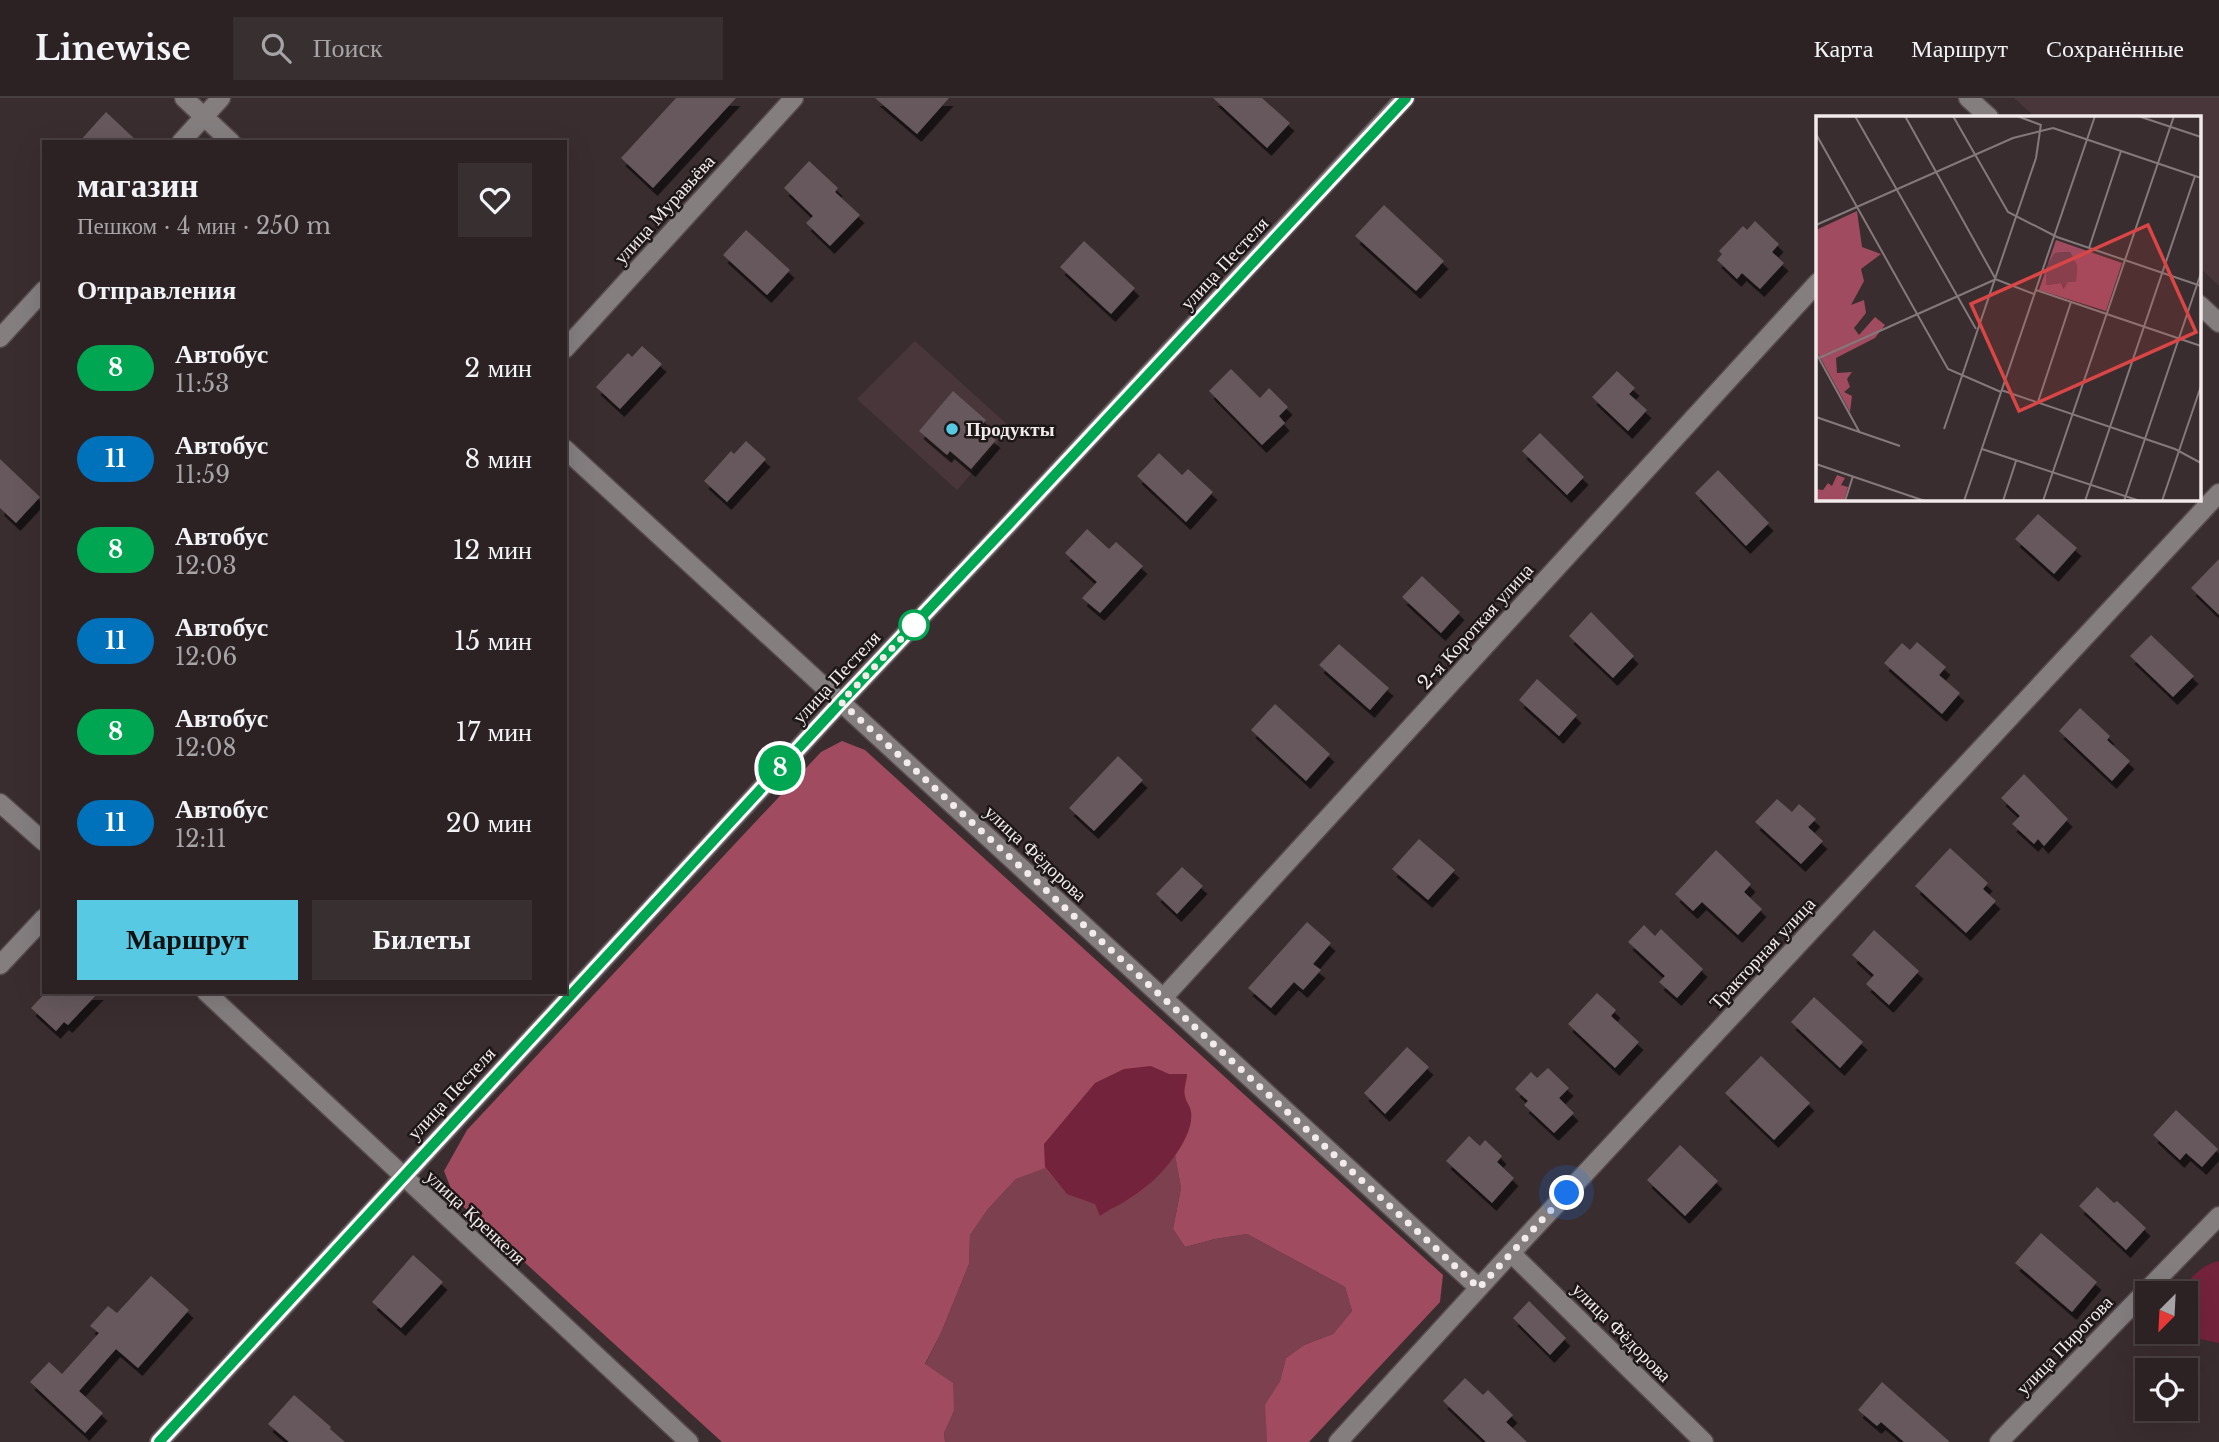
<!DOCTYPE html>
<html lang="ru">
<meta charset="utf-8">
<style>
:root{--surface:#2c2224;--page:#382f31;--text:#f1f3f6;--muted:#a6a4a6;--line:#483f41;--accent:#58c9e3}
body{margin:0;font-family:"Libre Baskerville",serif;background:var(--page);color:var(--text);height:100vh;display:flex;flex-direction:column;font-size:26px;white-space:nowrap}
*{box-sizing:border-box;margin:0}
p{font-size:23px;color:var(--muted)}
.icon{flex:none;width:38px;height:38px;fill:none;stroke:currentColor;stroke-width:2;stroke-linecap:round;stroke-linejoin:round}
.map{position:relative;flex:1;overflow:hidden}
.drawer{position:absolute;left:42px;top:42px;width:525px;height:854px;display:flex;flex-direction:column;background:var(--surface);border-radius:0px;box-shadow:0 7px 28px #0002,0 0 0 2px var(--line)}
.drawer>*{flex:none}
.badge{padding:0 14px;border-radius:23px;font-size:24px;line-height:46px}
.needle{width:46px;rotate:204deg}
.controls{position:absolute;left:2135px;top:1183px;display:grid;gap:14px}
.controls a{display:grid;place-items:center;width:63px;height:63px;border-radius:0px;background:var(--surface);box-shadow:0 7px 28px #0002,0 0 0 2px var(--line);font-size:35px}
.you{position:absolute;width:35px;height:35px;margin:-18px;border:5px solid #fff;border-radius:50%;background:#1a73e8;box-shadow:0 0 0 10px #1a73e833}
.map>.badge{position:absolute;translate:-50% -50%;box-shadow:0 0 0 4px #fff}
h2{padding:0 35px;font-size:26px;line-height:63px}
.round{display:grid;place-items:center;flex:none;width:74px;height:74px;border-radius:0px;background:var(--page)}
.head{display:flex;align-items:center;justify-content:space-between;height:119px;padding:0 35px}
h1{font-size:33px;font-weight:800;line-height:52px}
.action{display:flex;gap:14px;margin-top:auto;padding:14px 35px}
.action a{flex:1;height:80px;border-radius:0px;background:var(--accent);color:#111;font-size:28px;font-weight:800;line-height:80px;text-align:center}
.action a+a{background:var(--page);color:var(--text)}
ul{padding:0;list-style:none}
li{display:flex;align-items:center;gap:21px;height:91px;padding:0 35px}
li div{flex:1}
li b{display:block;font-size:26px}
li em{font-style:normal}
li .badge{min-width:77px;font-weight:700;text-align:center}
header{display:flex;align-items:center;gap:42px;box-sizing:border-box;height:98px;padding:0 35px;background:var(--surface);border-bottom:2px solid var(--line)}
header strong{font-size:33px}
nav{display:flex;gap:38px;margin-inline-start:auto;font-size:24px}
.search{width:490px;height:63px;background:var(--page);display:flex;align-items:center;gap:18px;box-sizing:border-box;padding:0 24px;border-radius:0px;color:var(--muted);font-size:26px}
.map>svg:first-child{display:block}
</style>
<header>
<strong>Linewise</strong>
<div class="search"><svg class="icon" aria-label="search" viewBox="0 0 24 24"><circle cx="10" cy="10" r="6"/><path d="M15 15l6 6"/></svg>Поиск</div>
<nav><a>Карта</a><a>Маршрут</a><a>Сохранённые</a></nav>
</header>
<div class="map">
<svg width="2219" height="1344" viewBox="0 0 2219 1344">
<defs>
<filter id="shadow"><feDropShadow dx="4.5" dy="8" stdDeviation="0" flood-color="#0009"/></filter>
</defs>
<rect width="100%" height="100%" fill="#3a2d30"/>
<!-- built -->
<g fill="#48363a">
<polygon points="2014,0 2219,0 2219,188 2200,170 2200,19 2035,19"/>
<polygon points="915,243 1011,330 957,392 857,301"/>
</g>
<!-- green -->
<path fill="#7d404e" d="M 1175,1056 L 1181,1090 L 1173,1131 L 1185,1149 L 1215,1141 L 1247,1136 L 1345,1189 L 1352,1213 L 1333,1236 L 1304,1247 L 1286,1260 L 1280,1283 L 1266,1307 L 1267,1344 L 945,1344 L 944,1335 L 954,1313 L 925,1267 L 941,1235 L 969,1166 L 970,1137 L 988,1111 L 1016,1081 L 1045,1069 L 1067,1096 L 1095,1106 L 1100,1118 C 1110,1110 1120,1107 1130,1101 C 1148,1091 1163,1073 1175,1056 Z"/>
<!-- forest -->
<path fill="#a04b60" d="M 842,643 L 865,652 L 1443,1177 L 1440,1204 L 1309,1344 L 1267,1344 L 1265,1307 L 1280,1283 L 1286,1260 L 1304,1247 L 1333,1236 L 1352,1213 L 1345,1189 L 1247,1136 L 1215,1141 L 1185,1149 L 1173,1131 L 1181,1090 L 1175,1057 C 1162,1073 1148,1091 1130,1101 C 1119,1107 1110,1110 1100,1118 L 1095,1106 L 1067,1096 L 1045,1070 L 1016,1081 L 988,1111 L 970,1137 L 969,1166 L 941,1235 L 925,1266 L 953,1285 L 954,1313 L 944,1335 L 945,1344 L 722,1344 L 455,1101 L 444,1073 L 467,1032 L 821,654 Z"/>
<!-- water -->
<g fill="#73233b">
<path d="M 1151,968 L 1169,976 L 1187,976 C 1187,982 1183,992 1185,998 C 1187,1008 1193,1008 1191,1023 C 1187,1050 1155,1085 1132,1099 C 1122,1106 1110,1110 1100,1118 L 1095,1106 L 1067,1096 L 1045,1069 L 1044,1046 L 1095,985 L 1124,971 Z"/>
<path d="M 2219,1163 L 2219,1245 L 2200,1241 L 2186,1232 L 2186,1195 L 2181,1195 C 2189,1181 2202,1166 2219,1163 Z"/>
</g>
<!-- building -->
<g fill="#66585b" filter="url(#shadow)">
<polygon points="676,0 736,0 653,90 621,60"/>
<polygon points="875,0 949,0 917,36"/>
<polygon points="1213,0 1262,0 1290,25 1267,50"/>
<polygon points="106,14 138,44 79,44"/>
<polygon points="809,63 838,90 835,94 860,117 830,148 806,125 813,118 784,90"/>
<polygon points="1384,107 1444,163 1416,193 1355,138"/>
<polygon points="1755,123 1779,146 1772,154 1784,165 1760,191 1742,175 1737,181 1717,162 1722,156 1719,153 1743,128 1747,132"/>
<polygon points="746,132 790,172 767,197 723,157"/>
<polygon points="1084,143 1135,190 1111,216 1060,169"/>
<polygon points="642,248 662,266 620,311 596,289 628,255 632,259"/>
<polygon points="1231,271 1260,300 1269,290 1288,309 1279,318 1285,325 1262,347 1209,293"/>
<polygon points="1617,273 1635,290 1629,296 1647,312 1628,333 1592,299"/>
<polygon points="953,293 986,322 980,329 996,342 971,371 950,353 947,357 919,333"/>
<polygon points="1540,335 1584,379 1567,397 1522,353"/>
<polygon points="746,343 766,361 727,404 704,383 731,353 734,356"/>
<polygon points="1159,355 1182,377 1188,371 1213,394 1186,424 1137,378"/>
<polygon points="0,361 40,399 16,425 0,410"/>
<polygon points="1718,372 1769,425 1746,448 1695,395"/>
<polygon points="2038,416 2077,450 2054,476 2015,441"/>
<polygon points="1087,431 1109,451 1116,444 1143,468 1100,515 1082,500 1097,484 1065,455"/>
<polygon points="2219,461 2219,517 2191,490"/>
<polygon points="1422,478 1460,514 1441,535 1402,499"/>
<polygon points="1591,514 1634,558 1613,580 1569,538"/>
<polygon points="2151,537 2194,578 2173,599 2130,558"/>
<polygon points="1917,544 1946,569 1939,577 1960,595 1942,616 1884,565 1902,545 1910,552"/>
<polygon points="1339,546 1389,590 1370,612 1319,567"/>
<polygon points="1537,581 1577,617 1559,638 1519,602"/>
<polygon points="1275,606 1330,656 1306,683 1251,632"/>
<polygon points="2080,610 2110,638 2107,642 2130,663 2112,683 2059,633"/>
<polygon points="1118,658 1143,682 1094,733 1069,710"/>
<polygon points="2024,676 2068,721 2044,748 2038,741 2034,746 2012,726 2020,718 2001,700"/>
<polygon points="1777,701 1792,714 1799,706 1816,721 1808,729 1823,743 1801,766 1755,724"/>
<polygon points="1419,741 1455,772 1428,802 1392,771"/>
<polygon points="1950,750 1988,785 1983,791 1996,803 1966,835 1915,788"/>
<polygon points="1716,752 1751,786 1744,794 1762,811 1738,837 1702,804 1693,813 1675,796"/>
<polygon points="1182,769 1203,788 1177,816 1156,796"/>
<polygon points="1307,824 1331,845 1313,866 1321,872 1303,892 1294,884 1271,910 1248,890"/>
<polygon points="1644,827 1655,838 1661,831 1703,871 1677,900 1659,884 1665,878 1628,844"/>
<polygon points="1874,832 1919,873 1889,907 1866,886 1874,877 1852,857"/>
<polygon points="46,894 99,894 68,927 64,924 56,933 31,910"/>
<polygon points="1597,895 1616,912 1611,918 1639,944 1615,970 1568,926"/>
<polygon points="1814,899 1863,944 1840,970 1791,924"/>
<polygon points="1407,949 1429,969 1385,1016 1364,995"/>
<polygon points="1761,958 1810,1005 1774,1042 1725,995"/>
<polygon points="1548,970 1569,990 1559,1000 1574,1015 1554,1035 1524,1007 1528,1003 1515,991 1531,974 1537,980"/>
<polygon points="2176,1012 2218,1051 2202,1069 2186,1055 2180,1062 2153,1037"/>
<polygon points="1469,1038 1480,1048 1485,1042 1502,1058 1497,1064 1514,1080 1492,1105 1446,1063"/>
<polygon points="1680,1047 1718,1083 1685,1118 1647,1082"/>
<polygon points="2097,1089 2114,1105 2117,1103 2146,1130 2126,1152 2079,1108"/>
<polygon points="2041,1135 2097,1184 2072,1214 2015,1165"/>
<polygon points="413,1157 443,1184 401,1230 372,1204"/>
<polygon points="151,1178 189,1212 138,1270 116,1251 79,1293 103,1315 85,1335 30,1284 49,1264 62,1276 99,1235 90,1228 108,1208 117,1215"/>
<polygon points="1529,1203 1566,1240 1550,1257 1513,1220"/>
<polygon points="1465,1280 1483,1297 1488,1292 1513,1317 1506,1324 1527,1344 1486,1344 1443,1303"/>
<polygon points="1882,1284 1950,1344 1904,1344 1881,1324 1877,1328 1858,1312"/>
<polygon points="294,1297 331,1329 330,1331 345,1344 289,1344 268,1326"/>
</g>
<g fill="none" stroke-linecap="round" stroke-linejoin="round">
<defs>
<g id="minor">
<polyline points="184,0 231,44"/>
<polyline points="1968,0 1989,19"/>
<polyline points="181,44 221,0"/>
<polyline points="2200,207 2219,225"/>
<polyline points="0,240 44,192"/>
<polyline points="565,251 794,0"/>
<polyline points="565,351 1479,1190"/>
<polyline points="0,705 44,744"/>
<polyline points="0,867 44,820"/>
<polyline points="206,894 689,1344"/>
<polyline points="1163,900 1818,184"/>
<polyline points="1511,1155 1704,1344"/>
<polyline points="159,1344 841,604 1009,426 1405,0"/>
<polyline points="1338,1344 1511,1155 2219,395"/>
<polyline points="1999,1344 2219,1118"/>
</g>
</defs>
<!-- minor casing -->
<use href="#minor" stroke="#574b4e" stroke-width="21"/>
<!-- minor -->
<use href="#minor" stroke="#847e7f" stroke-width="18"/>
</g>
<g fill="none" stroke-linecap="round" stroke-linejoin="round">
<defs>
<polyline id="line" points="159,1344 841,604 1009,426 1406,0"/>
</defs>
<!-- line casing -->
<use href="#line" stroke="#fff" stroke-width="16"/>
<!-- line -->
<use href="#line" stroke="#00a651" stroke-width="10"/>
<!-- walk -->
<polyline stroke="#f2eaeb" stroke-width="7" stroke-dasharray="0 12.6" points="914,527 916,525 841,604 1479,1190 1567,1095"/>
</g>
<!-- markers -->
<circle fill="#58c9e3" stroke="#1d1718" stroke-width="2.5" cx="952" cy="331" r="7"/>
<circle fill="#fff" stroke="#00a651" stroke-width="3.5" cx="914" cy="527" r="14"/>
<g text-anchor="middle" stroke-width="5" stroke-linejoin="round" paint-order="stroke">
<!-- street labels -->
<g font-size="19" fill="#f2eaeb" stroke="#1d1718">
<text transform="translate(664 111) rotate(-48)" y="7">улица Муравьёва</text>
<text transform="translate(1224 165) rotate(-47)" y="7">улица Пестеля</text>
<text transform="translate(1475 528) rotate(-48)" y="7">2-я Короткая улица</text>
<text transform="translate(836 579) rotate(-47)" y="7">улица Пестеля</text>
<text transform="translate(1036 755) rotate(43)" y="7">улица Фёдорова</text>
<text transform="translate(1762 855) rotate(-47)" y="7">Тракторная улица</text>
<text transform="translate(451 995) rotate(-47)" y="7">улица Пестеля</text>
<text transform="translate(476 1119) rotate(43)" y="7">улица Кренкеля</text>
<text transform="translate(1622 1234) rotate(45)" y="7">улица Фёдорова</text>
<text transform="translate(2064 1247) rotate(-46)" y="7">улица Пирогова</text>
</g>
<!-- poi labels -->
<g font-size="19" font-weight="bold" fill="#f2eaeb" stroke="#1d1718" text-anchor="start">
<text x="966" y="338">Продукты</text>
</g>
</g>
<!-- overview -->
<g transform="translate(1816 18)">
<rect width="385" height="385" fill="#3a2d30"/>
<path d="M 254,136 L 261,148 L 260,166 L 252,167 L 249,174 L 245,167 L 230,169 L 230,152 L 239,137 Z" fill="#7d404e"/>
<path d="M 41,95 L 46,131 L 65,138 L 45,153 L 48,165 L 35,189 L 48,184 L 50,197 L 38,212 L 43,219 L 59,201 L 69,209 L 59,222 L 20,242 L 21,257 L 36,256 L 31,263 L 34,271 L 28,276 L 36,280 L 34,296 L 0,234 L 0,114 ZM 240,124 L 306,147 L 290,195 L 223,174 ZM 254,136 L 261,149 L 260,166 L 252,166 L 248,173 L 245,167 L 230,169 L 230,152 L 239,137 ZM 21,359 L 29,362 L 25,369 L 32,371 L 28,385 L 0,385 L 0,373 L 7,374 L 12,367 L 16,370 Z" fill="#a04b60" fill-rule="evenodd"/>
<path fill="none" stroke="#84797b" stroke-width="2" d="M 39,0 L 160,213M 89,0 L 179,162M 137,0 L 192,96 L 241,121 L 385,170M 201,0 L 225,9M 322,0 L 385,21M 237,12 L 385,62M 0,18 L 132,253 L 185,276M 0,109 L 197,22 L 237,12M 273,132 L 305,35M 179,163 L 218,178M 220,174 L 385,230M 0,237 L 44,317M 3,242 L 178,164M 185,274 L 359,333 L 385,347M 222,286 L 255,186M 0,301 L 84,330M 128,313 L 220,42 L 225,8M 166,333 L 324,385M 0,348 L 109,385M 29,385 L 37,360M 148,385 L 279,0M 187,385 L 200,345M 227,385 L 358,0M 269,385 L 379,60M 308,385 L 385,157M 346,385 L 385,270"/>
<path fill="#da4545" fill-opacity="0.15" stroke="#da4545" stroke-width="3.5" d="M 332,109 L 380,216 L 203,295 L 155,188 Z"/>
<rect width="385" height="385" fill="none" stroke="#f2eaeb" stroke-width="3.5"/>
</g>
</svg>
<div class="controls">
<a><svg class="needle" viewBox="-14 -14 28 28"><path d="M0-13l5 13h-10z" fill="#e53935"/><path d="M0 13l5-13h-10z" fill="#a6a4a6"/></svg></a>
<a><svg class="icon" aria-label="locate" viewBox="0 0 24 24"><circle cx="12" cy="12" r="6"/><path d="M12 2v4M12 18v4M2 12h4M18 12h4"/></svg></a>
</div>
<div class="you" style="left:1567px;top:1095px"></div>
<b class="badge" style="left:780px;top:670px;background:#00a651;color:#fff">8</b>
<section class="drawer">
<div class="head"><div><h1>магазин</h1><p>Пешком · 4 мин · 250 m</p></div><a class="round"><svg class="icon" aria-label="heart" viewBox="0 0 24 24"><path d="M12 20l-8-8c-3-5 5-10 8-4 3-6 11-1 8 4z"/></svg></a></div>
<h2>Отправления</h2>
<ul>
<li><span class="badge" style="background:#00a651;color:#fff">8</span><div><b>Автобус</b><p>11:53</p></div><em>2 мин</em></li>
<li><span class="badge" style="background:#0072bc;color:#fff">11</span><div><b>Автобус</b><p>11:59</p></div><em>8 мин</em></li>
<li><span class="badge" style="background:#00a651;color:#fff">8</span><div><b>Автобус</b><p>12:03</p></div><em>12 мин</em></li>
<li><span class="badge" style="background:#0072bc;color:#fff">11</span><div><b>Автобус</b><p>12:06</p></div><em>15 мин</em></li>
<li><span class="badge" style="background:#00a651;color:#fff">8</span><div><b>Автобус</b><p>12:08</p></div><em>17 мин</em></li>
<li><span class="badge" style="background:#0072bc;color:#fff">11</span><div><b>Автобус</b><p>12:11</p></div><em>20 мин</em></li>
</ul>
<div class="action"><a>Маршрут</a><a>Билеты</a></div>
</section>
</div>
